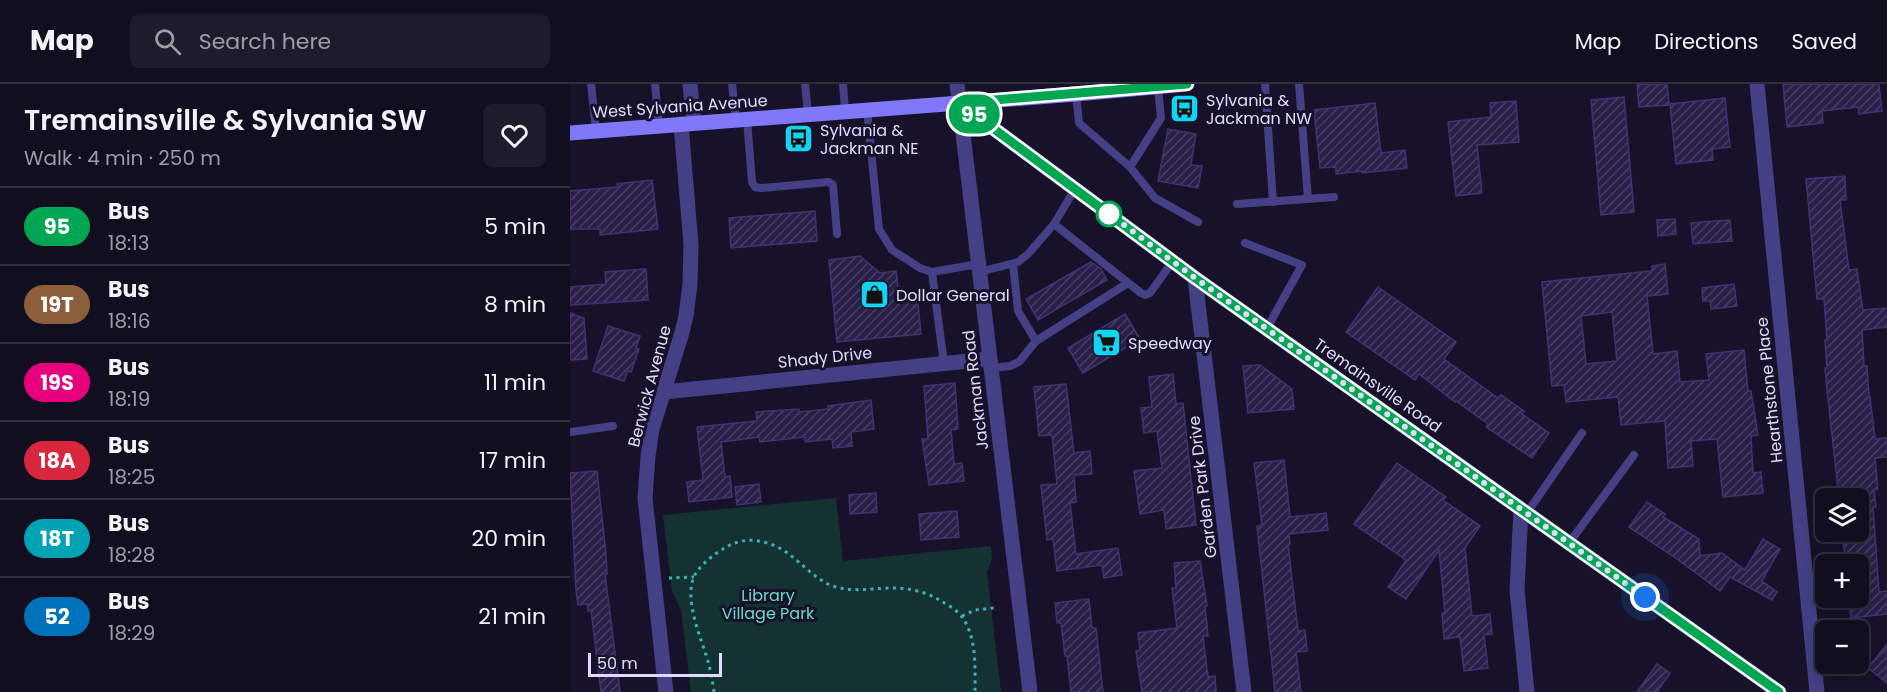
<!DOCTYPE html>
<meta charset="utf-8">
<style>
:root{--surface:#110e1f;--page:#1e1c2c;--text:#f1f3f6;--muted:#9c9ca4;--line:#302e3d}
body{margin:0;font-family:Poppins,sans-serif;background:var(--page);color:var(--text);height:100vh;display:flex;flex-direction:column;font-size:22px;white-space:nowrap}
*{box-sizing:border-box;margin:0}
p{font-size:20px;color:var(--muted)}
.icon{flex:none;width:33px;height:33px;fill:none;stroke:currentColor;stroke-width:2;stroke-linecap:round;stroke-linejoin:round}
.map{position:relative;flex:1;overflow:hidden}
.side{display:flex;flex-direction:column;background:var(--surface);width:570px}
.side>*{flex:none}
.badge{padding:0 12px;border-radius:20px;font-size:21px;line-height:39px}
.controls{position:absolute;left:1245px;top:404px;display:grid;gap:12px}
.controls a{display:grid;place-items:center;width:54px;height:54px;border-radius:9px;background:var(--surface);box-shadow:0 3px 15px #0003,0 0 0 2px var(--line);font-size:30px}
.scale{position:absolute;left:18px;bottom:15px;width:134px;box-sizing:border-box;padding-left:6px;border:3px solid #e0dbfd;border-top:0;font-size:16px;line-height:21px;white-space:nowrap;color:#e0dbfd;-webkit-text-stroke:4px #171229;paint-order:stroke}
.you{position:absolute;width:30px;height:30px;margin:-15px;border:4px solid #fff;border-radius:50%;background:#1a73e8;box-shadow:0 0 0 9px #1a73e833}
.map>.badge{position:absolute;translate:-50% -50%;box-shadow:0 0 0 3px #fff}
.round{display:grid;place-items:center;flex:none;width:63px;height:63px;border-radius:9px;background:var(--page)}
.overview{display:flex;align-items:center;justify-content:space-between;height:102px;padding:0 24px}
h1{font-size:28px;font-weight:600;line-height:45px}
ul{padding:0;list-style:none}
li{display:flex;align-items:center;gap:18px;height:78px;padding:0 24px;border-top:2px solid var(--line)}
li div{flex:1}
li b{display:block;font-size:22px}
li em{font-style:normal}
li .badge{min-width:66px;font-weight:700;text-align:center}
header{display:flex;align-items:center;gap:36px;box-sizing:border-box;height:84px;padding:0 30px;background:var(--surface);border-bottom:2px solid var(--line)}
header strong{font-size:28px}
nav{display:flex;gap:33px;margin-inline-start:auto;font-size:21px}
.search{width:420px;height:54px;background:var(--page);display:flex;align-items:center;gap:15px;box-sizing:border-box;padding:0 21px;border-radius:9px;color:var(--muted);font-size:22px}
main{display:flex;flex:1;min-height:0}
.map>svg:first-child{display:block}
</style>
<header>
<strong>Map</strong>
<div class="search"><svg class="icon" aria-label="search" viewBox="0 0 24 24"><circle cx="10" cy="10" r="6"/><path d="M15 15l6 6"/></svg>Search here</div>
<nav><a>Map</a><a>Directions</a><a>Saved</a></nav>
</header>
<main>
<section class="side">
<div class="overview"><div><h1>Tremainsville &amp; Sylvania SW</h1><p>Walk · 4 min · 250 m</p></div><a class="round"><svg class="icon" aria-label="heart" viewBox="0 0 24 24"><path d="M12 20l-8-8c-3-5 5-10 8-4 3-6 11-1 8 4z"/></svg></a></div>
<ul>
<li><span class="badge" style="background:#00a651;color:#fff">95</span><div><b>Bus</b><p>18:13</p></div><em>5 min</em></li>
<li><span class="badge" style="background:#8b5e3c;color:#fff">19T</span><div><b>Bus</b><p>18:16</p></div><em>8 min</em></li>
<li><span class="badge" style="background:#e6007e;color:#fff">19S</span><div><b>Bus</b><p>18:19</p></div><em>11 min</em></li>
<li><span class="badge" style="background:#d7263d;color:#fff">18A</span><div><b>Bus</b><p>18:25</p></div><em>17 min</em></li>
<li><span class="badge" style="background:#00a3b4;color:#fff">18T</span><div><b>Bus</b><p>18:28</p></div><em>20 min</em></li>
<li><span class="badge" style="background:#0072bc;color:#fff">52</span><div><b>Bus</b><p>18:29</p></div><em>21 min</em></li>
</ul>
</section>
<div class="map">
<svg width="1317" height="608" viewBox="0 0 1317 608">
<defs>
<pattern id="building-hatch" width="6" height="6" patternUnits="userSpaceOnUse" patternTransform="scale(1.5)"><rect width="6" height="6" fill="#291f49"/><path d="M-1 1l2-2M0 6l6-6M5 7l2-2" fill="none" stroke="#483f64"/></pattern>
</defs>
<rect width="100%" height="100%" fill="#171229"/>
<!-- green -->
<polygon fill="#153232" points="266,414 273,477 421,462 422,476 417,488 431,608 121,608 111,526 102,507 93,431"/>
<!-- building -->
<g fill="url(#building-hatch)" stroke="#423274" stroke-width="1.5" fill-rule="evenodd">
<polygon points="1067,0 1097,0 1099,21 1069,23"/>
<polygon points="1213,0 1309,0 1312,27 1289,30 1288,23 1252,27 1253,39 1217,43"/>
<polygon points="1054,13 1064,128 1031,131 1021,16"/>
<polygon points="1155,14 1160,63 1142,65 1143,76 1106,80 1100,20"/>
<polygon points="946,17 949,58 907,61 912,109 886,112 878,38 921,33 920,19"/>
<polygon points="805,19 811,69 835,66 837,84 792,89 792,87 766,90 766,83 750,84 744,26"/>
<polygon points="598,45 626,50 621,81 632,82 628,104 588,97"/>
<polygon points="1275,92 1276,116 1270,116 1279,186 1287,185 1293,226 1317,224 1317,243 1292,246 1294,282 1297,282 1299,313 1300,313 1305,355 1317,354 1317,373 1305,374 1308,405 1304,406 1306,423 1303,423 1309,508 1317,507 1317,530 1281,534 1279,513 1288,513 1288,480 1276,480 1272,448 1288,447 1288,414 1269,414 1257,306 1255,284 1257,284 1255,256 1257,256 1254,215 1247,215 1236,95"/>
<polygon points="82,96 88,145 30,151 30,145 0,145 0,107 48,103 47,100"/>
<polygon points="245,127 247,157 161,164 159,134"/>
<polygon points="1105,135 1106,150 1088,152 1087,136"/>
<polygon points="1160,136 1162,157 1123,160 1121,139"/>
<polygon points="290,172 310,189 326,187 328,203 348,220 351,250 267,258 259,176"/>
<polygon points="521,178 531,185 537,196 468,236 456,215"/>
<path d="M 1095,180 L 1098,210 L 1077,212 L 1083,270 L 1107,267 L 1110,298 L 1139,296 L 1136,270 L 1174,266 L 1178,307 L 1181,307 L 1188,351 L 1181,352 L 1183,389 L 1191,388 L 1193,409 L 1153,413 L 1147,355 L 1121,357 L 1123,382 L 1098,384 L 1095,337 L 1051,341 L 1048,313 L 996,318 L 994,301 L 982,302 L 972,198 L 1082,187 L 1082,182 ZM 1042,228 L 1047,277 L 1016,280 L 1011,232 Z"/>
<polygon points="76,185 78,216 0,221 0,203 36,200 35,188"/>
<polygon points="1164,200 1167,222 1141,225 1140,217 1133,217 1132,204"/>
<polygon points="808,203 886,258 874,275 928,314 931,311 954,327 952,330 979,349 962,374 916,343 918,340 886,317 885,318 849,290 845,296 776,248"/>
<polygon points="0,229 14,234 17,275 0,276"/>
<polygon points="555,230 570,255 513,289 498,264"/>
<polygon points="38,242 70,252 66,264 69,265 61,288 58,287 54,297 23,287"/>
<polygon points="690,281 722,305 724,325 678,329 673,282"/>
<polygon points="603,290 606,320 613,319 626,441 596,445 594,426 570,430 564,387 592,384 587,347 574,349 571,324 582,323 579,293"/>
<polygon points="385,299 388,345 381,346 384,380 392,379 394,397 359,401 352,355 358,355 354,302"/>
<polygon points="496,300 504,369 520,367 522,390 504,391 506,418 500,419 506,470 548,464 552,491 534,494 532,481 487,487 483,455 477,456 471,401 487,400 482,351 469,352 464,303"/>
<polygon points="301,316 304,345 281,348 282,362 263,364 262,355 235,358 235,353 190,358 189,353 151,358 155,393 160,392 162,413 119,418 117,398 133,396 127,343 187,337 186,328 229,325 229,328 258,325 258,322"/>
<polygon points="714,376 720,433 756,429 758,446 719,450 720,460 718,460 728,547 735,546 737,567 726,568 731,608 705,608 687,442 692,441 684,379"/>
<polygon points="827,379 876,413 873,416 910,442 895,464 902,532 920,530 922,550 914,551 918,584 894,587 890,553 874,555 872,529 875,529 869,466 836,515 818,503 836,476 784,440"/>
<polygon points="27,387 36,470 37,490 35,490 50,608 31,608 21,526 18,527 17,520 8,521 6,506 0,389"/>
<polygon points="189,400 191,418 167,421 165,403"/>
<polygon points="306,409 307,428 280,430 279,411"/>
<polygon points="1077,418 1095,430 1093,433 1129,455 1130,472 1152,469 1175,486 1193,455 1210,465 1192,497 1207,508 1202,516 1160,493 1150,507 1107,475 1059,443"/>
<polygon points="387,427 389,453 351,456 349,430"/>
<polygon points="630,477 637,522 635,522 638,552 633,552 638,593 645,592 646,608 572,608 566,567 570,566 568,549 607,544 602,504 606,504 604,479"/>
<polygon points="519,515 522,544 526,544 533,608 501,608 497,572 495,572 491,539 487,539 485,519"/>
<polygon points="1317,560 1317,599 1298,584"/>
<polygon points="1087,580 1100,589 1087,608 1067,608"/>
</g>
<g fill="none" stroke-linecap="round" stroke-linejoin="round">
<!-- path -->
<g stroke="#36b6b4" stroke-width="3" stroke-dasharray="3 4.5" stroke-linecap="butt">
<polyline points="99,494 124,493"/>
<polyline points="392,532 405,526 424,524"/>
<path d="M 144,608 C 143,599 141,590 139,581 C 133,557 111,513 126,489 C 132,480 144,470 153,465 C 168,455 184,454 200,460 C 222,467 236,488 256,499 C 277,510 300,504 323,504 C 339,504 357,508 371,517 C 378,521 387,526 392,533 C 407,553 405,585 405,608"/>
</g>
<!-- service -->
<g stroke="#453f85" stroke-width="8">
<polyline points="21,0 26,47"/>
<polyline points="85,0 89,42"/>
<polyline points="162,0 166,36"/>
<polyline points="235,0 238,30"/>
<polyline points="273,0 275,27"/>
<polyline points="695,0 703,118"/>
<polyline points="729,0 738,115"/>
<polyline points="506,10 509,39 560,83 591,34 588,3"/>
<polyline points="297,26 309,145 322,166 350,184 362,188 408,180"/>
<polyline points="177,35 182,98 185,103 191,104 259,98 263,101 267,150"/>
<polyline points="560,83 585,114 628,138"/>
<polyline points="505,105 484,140 571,209 575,211 580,209 603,177"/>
<polyline points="667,120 764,113"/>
<polyline points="675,159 732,181 697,244"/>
<polyline points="443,180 448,227 466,257"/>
<polyline points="362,188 374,280"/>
<polyline points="409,188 448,178 458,170 484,140"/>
<polyline points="420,284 440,282 449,278 466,257 558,199"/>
<polyline points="0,348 43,342"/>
<polyline points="957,429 1012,349"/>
<polyline points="999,459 1064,371"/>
</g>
<!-- minor -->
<g stroke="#453f85" stroke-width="15">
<polyline points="120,0 124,39"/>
<polyline points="1187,0 1247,608"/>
<polyline points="625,194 674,608"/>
<polyline points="94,308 419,275"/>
<polyline points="951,425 947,506 957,608"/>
<polyline points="96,608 75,414 78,372 82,345 111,252 116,232 120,200 121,161 111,40"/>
</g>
<!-- tertiary -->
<g stroke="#453f85" stroke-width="15">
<polyline points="387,0 460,608"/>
<polyline points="389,19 625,194 1209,608"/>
</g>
<!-- secondary -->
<polyline stroke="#8077f9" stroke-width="15" points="0,49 506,10 617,0"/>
</g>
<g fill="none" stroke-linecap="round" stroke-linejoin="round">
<defs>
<polyline id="line" points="617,0 389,19 625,194 1209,608"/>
</defs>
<!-- line casing -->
<use href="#line" stroke="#fff" stroke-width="14"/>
<!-- line -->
<use href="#line" stroke="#00a651" stroke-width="9"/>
<!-- walk -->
<polyline stroke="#e0dbfd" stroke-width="6" stroke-dasharray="0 10.8" points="539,130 538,129 625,194 1075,513"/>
</g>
<!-- icons -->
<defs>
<symbol id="bus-square" viewBox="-11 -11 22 22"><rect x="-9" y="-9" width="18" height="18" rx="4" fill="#11d3f4" stroke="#171229"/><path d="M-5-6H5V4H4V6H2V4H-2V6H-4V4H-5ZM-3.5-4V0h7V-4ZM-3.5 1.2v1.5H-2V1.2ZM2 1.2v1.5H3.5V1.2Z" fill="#111"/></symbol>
<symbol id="shop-square" viewBox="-11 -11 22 22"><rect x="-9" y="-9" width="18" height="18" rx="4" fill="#11d3f4" stroke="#171229"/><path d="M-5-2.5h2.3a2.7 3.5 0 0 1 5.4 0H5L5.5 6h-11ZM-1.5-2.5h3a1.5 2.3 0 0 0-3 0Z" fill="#111"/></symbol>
<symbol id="supermarket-square" viewBox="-11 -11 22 22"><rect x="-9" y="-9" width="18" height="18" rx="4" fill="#11d3f4" stroke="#171229"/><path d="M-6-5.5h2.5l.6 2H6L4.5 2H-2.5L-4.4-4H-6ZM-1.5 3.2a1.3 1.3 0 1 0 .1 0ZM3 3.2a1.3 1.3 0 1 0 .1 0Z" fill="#111"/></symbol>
</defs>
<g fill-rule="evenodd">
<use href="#bus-square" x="598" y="8" width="33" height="33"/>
<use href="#bus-square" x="212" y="38" width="33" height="33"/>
<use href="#shop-square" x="288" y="194" width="33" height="33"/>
<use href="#supermarket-square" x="520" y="242" width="33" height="33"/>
</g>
<!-- markers -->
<circle fill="#fff" stroke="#00a651" stroke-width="3" cx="539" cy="130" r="12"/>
<g text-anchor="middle" stroke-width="6" stroke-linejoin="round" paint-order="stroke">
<!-- poi labels -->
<g font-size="16" fill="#e0dbfd" stroke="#171229" text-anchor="start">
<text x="636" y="22">Sylvania &amp;<tspan x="636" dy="18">Jackman NW</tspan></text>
<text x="250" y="52">Sylvania &amp;<tspan x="250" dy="18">Jackman NE</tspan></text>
<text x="326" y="217">Dollar General</text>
<text x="558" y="265">Speedway</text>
</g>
<!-- street labels -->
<g font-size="16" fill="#e0dbfd" stroke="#171229">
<text transform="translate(110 22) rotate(-4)" y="6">West Sylvania Avenue</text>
<text transform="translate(255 273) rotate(-6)" y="6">Shady Drive</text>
<text transform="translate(808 301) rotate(35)" y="6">Tremainsville Road</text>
<text transform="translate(79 302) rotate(-75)" y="6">Berwick Avenue</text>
<text transform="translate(405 306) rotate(-97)" y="6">Jackman Road</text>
<text transform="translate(1199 306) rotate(-96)" y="6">Hearthstone Place</text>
<text transform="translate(632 403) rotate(-97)" y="6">Garden Park Drive</text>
</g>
<!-- park labels -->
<g font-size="16" fill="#69dbc4" stroke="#171229">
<text x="198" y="517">Library<tspan x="198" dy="18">Village Park</tspan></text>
</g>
</g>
</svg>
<div class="controls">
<a><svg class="icon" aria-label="layers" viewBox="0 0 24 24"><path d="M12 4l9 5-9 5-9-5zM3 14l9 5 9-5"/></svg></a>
<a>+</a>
<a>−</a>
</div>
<div class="scale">50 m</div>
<div class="you" style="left:1075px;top:513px"></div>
<b class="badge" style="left:404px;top:30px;background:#00a651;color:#fff">95</b>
</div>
</main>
